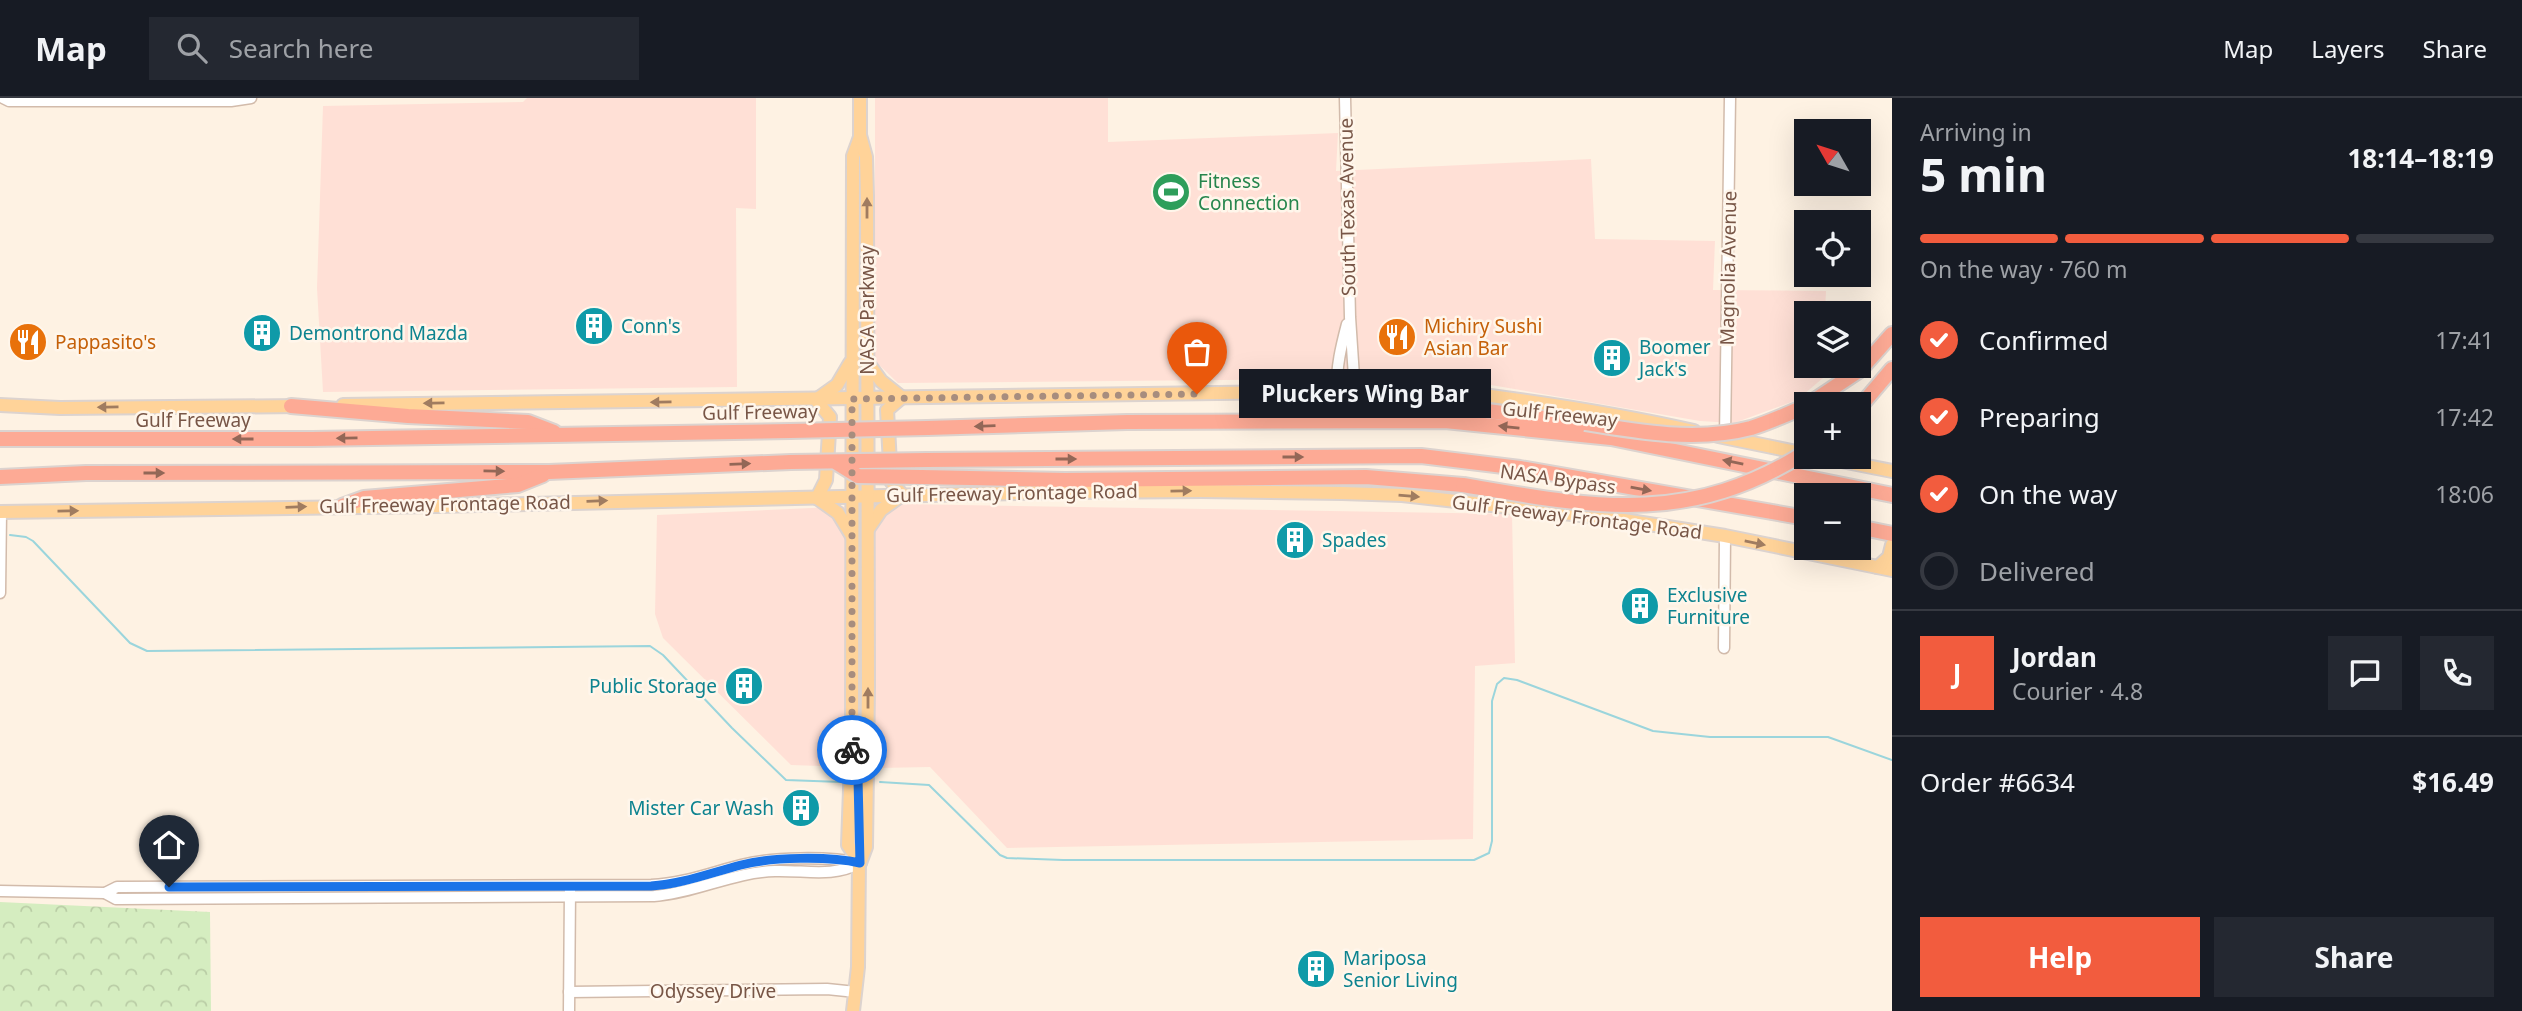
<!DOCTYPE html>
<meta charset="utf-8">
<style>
body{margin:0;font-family:"Noto Sans",sans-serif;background:#242831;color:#f1f3f6;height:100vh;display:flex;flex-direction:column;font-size:26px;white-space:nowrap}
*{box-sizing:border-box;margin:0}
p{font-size:23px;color:#9ea1a6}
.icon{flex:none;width:38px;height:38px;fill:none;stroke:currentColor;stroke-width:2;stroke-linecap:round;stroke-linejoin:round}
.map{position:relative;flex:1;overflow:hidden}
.panel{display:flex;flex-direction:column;background:#171b24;width:630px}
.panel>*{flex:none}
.needle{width:46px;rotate:309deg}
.fabs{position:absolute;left:1794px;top:21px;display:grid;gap:14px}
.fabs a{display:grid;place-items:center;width:77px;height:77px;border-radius:0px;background:#171b24;box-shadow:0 7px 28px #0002;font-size:35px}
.pin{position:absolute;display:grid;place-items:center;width:60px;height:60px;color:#fff;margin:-72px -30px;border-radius:50% 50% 50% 0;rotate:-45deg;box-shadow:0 0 7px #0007}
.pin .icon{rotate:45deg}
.courier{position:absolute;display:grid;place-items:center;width:70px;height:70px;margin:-35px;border:5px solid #1a73e8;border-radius:50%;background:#fff;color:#222;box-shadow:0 2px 9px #0007}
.bubble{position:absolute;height:49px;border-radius:0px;background:#171b24;box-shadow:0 7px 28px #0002;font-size:23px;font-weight:700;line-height:49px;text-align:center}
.overview em{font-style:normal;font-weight:700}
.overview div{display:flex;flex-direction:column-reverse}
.overview{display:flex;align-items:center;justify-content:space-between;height:119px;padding:0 28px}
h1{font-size:46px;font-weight:700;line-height:52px}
.bar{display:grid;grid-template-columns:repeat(4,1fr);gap:10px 7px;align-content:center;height:84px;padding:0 28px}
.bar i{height:9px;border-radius:5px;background:#363941}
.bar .current{background:#f25c3e}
.bar p{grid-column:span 4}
.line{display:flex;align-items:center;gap:18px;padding:0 28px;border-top:2px solid #363941}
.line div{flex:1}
.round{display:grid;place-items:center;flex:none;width:74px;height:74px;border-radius:0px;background:#242831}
ol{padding:0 28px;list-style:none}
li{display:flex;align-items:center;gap:21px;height:77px}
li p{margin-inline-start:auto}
li .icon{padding:7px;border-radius:50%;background:#f25c3e;color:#fff;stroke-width:4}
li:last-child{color:#9ea1a6}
li i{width:38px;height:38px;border:4px solid #363941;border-radius:50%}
.button{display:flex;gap:14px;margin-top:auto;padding:14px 28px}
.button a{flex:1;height:80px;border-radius:0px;background:#f25c3e;color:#fff;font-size:28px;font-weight:700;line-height:80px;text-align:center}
.button a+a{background:#242831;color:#f1f3f6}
header{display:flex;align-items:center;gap:42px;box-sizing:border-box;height:98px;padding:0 35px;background:#171b24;border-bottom:2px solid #363941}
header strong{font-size:33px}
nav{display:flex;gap:38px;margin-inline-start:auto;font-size:24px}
.search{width:490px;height:63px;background:#242831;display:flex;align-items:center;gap:18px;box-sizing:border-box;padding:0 24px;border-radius:0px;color:#9ea1a6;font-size:26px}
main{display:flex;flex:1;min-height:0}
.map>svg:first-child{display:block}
</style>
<header>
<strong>Map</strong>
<div class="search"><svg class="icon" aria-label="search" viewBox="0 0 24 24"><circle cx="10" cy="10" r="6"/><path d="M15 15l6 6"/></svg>Search here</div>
<nav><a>Map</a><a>Layers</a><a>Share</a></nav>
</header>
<main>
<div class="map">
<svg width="1892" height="913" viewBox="0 0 1892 913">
<defs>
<pattern id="forest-crowns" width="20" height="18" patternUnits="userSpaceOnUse" patternTransform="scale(1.75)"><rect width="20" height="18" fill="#d5edc0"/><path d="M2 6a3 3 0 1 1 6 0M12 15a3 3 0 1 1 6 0" fill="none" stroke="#bacda6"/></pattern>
</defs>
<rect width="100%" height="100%" fill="#fef2e3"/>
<g fill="#ffe0d6">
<path d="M527,0H756V111L736,110L737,289L323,294L317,190L323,8L523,4Z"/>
<path d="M875,0H1108V44L1338,35L1336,73L1591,61L1595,141L1715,143L1713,192L1826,193L1825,215H1806V268H1823V280L1797,302L1734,325L1700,323L1450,280L898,285L875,263Z"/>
<path d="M900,406L1512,416L1515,565L1475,568L1473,741L1007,750L930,669L879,670L791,667L663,540L655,516L657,417Z"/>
</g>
<path fill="url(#forest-crowns)" d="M0,804L210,814L211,913H0Z"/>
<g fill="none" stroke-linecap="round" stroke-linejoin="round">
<g stroke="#9bd5dc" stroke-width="2">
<path d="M10,437L26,439L33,443L130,545L147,553L650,548L663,557L732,630L786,682L841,684"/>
<path d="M880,684L929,687L1000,757L1007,760L1063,762H1474L1489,755L1492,743V603L1497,586L1504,580L1517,582L1653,633L1710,639H1828L1892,662"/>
</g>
<defs>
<g id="minor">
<path d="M3,0L9,3H231L251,0"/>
<path d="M1345,0L1350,219L1355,294"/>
<path d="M1337,293C1336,269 1341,249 1347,226"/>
<path d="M1725,339L1730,0"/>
<path d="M0,495L1,414"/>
<path d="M1724,550L1725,438"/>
<path d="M0,793L105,795L117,789L651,787C682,786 710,775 741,767C771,759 829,758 860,765"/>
<path d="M105,795L116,801L654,798C695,795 733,774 775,773C806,772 832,780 860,765"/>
<path d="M569,894L827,891L856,894"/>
<path d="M569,913L570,791"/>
</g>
<g id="major">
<path d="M860,39L853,58L852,636L848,747L860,765"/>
<path d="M868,265L881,283L901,299"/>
<path d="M0,307L60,310L301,308"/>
<path d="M343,307L1443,292C1528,302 1610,314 1694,333"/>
<path d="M1718,338L1806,356"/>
<path d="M1821,359L1892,373"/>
<path d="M817,400L826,382L830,319L816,302L837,287L850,265"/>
<path d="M817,400L838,415L852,438"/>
<path d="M0,414L437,408L1064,394L1201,393L1342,395L1402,397L1617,421L1725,438L1892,472"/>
<path d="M868,431L881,412L902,397L891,383L887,312L901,300"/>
<path d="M1878,469L1889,459L1892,447"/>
<path d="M860,765L866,749L868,588L867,98L866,59L860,37V0"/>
<path d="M853,913L858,869L859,760"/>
</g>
<g id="highway">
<path d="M1809,306L1860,272L1892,236"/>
<path d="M291,308L408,318L528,324L554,334"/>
<path d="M1858,311L1892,271"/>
<path d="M1261,321L1285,310L1380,305L1438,307L1585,325"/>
<path d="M927,330L1127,324L1445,323L1611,340L1892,397"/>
<path d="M0,341H312L790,333"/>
<path d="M927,362L1421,358L1520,370L1806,420"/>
<path d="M0,379L86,375L549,374L791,364"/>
<path d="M921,379L1065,382L1366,379L1463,387"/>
<path d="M342,408L364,400L518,387L543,377"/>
<path d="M1858,429L1892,436"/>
</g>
</defs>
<use href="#minor" stroke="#d2bbab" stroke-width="13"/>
<use href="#major" stroke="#dcd3cf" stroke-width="16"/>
<use href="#highway" stroke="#dcd3cf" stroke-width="18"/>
<use href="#minor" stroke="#fff" stroke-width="10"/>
<use href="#major" stroke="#ffd399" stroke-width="12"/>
<use href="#highway" stroke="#fdaa95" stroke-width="14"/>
<defs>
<g id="highway-bridge">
<path d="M1585,325C1639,334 1698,344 1751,330C1770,324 1788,316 1806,308"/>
<path d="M790,333L927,330"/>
<path d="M791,364L927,362"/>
<path d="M837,365L858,378L921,379"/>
<path d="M1463,387C1594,409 1686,429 1806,354"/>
</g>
</defs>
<use href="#highway-bridge" stroke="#dcd3cf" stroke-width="18" stroke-linecap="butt"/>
<use href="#highway-bridge" stroke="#fdaa95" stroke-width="14"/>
</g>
<defs><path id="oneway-solid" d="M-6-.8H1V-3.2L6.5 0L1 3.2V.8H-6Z" transform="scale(1.75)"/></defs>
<g fill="#a07c60">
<use href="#oneway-solid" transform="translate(867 110) rotate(-90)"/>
<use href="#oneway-solid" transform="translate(661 304) rotate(179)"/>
<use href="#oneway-solid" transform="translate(434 305) rotate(179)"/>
<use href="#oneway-solid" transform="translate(108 309) rotate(179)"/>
<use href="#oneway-solid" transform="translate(1181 393) rotate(-1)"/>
<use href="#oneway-solid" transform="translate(1409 398) rotate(5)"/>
<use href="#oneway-solid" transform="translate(597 403) rotate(-2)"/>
<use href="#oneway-solid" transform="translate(296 409) rotate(-2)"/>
<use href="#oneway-solid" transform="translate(68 413) rotate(-1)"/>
<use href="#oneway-solid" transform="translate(1755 445) rotate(11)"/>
<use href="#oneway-solid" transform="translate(868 600) rotate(-90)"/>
</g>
<g fill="#936757">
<use href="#oneway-solid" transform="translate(985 328) rotate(178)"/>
<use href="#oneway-solid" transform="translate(1509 329) rotate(-174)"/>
<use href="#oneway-solid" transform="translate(347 340) rotate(179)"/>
<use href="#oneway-solid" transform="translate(243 341) rotate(180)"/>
<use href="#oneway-solid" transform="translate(1293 359)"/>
<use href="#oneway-solid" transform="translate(1066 361)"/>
<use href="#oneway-solid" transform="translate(1733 364) rotate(-169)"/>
<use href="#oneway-solid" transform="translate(740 366) rotate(-2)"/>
<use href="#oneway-solid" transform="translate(494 373) rotate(1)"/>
<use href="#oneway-solid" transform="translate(154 375)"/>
<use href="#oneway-solid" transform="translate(1641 391) rotate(10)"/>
</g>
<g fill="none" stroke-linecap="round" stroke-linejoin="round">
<path stroke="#a78d7e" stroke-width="7" stroke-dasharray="0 12.6" d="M852,652V301L1197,296"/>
<path stroke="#1a73e8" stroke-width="9" d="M169,789L651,788C682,786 710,775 741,767C771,759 829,758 860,765L858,681L852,673V652"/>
</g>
<defs>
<symbol id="stadium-disc" viewBox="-11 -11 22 22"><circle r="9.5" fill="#2e9e5b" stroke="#fff6eb"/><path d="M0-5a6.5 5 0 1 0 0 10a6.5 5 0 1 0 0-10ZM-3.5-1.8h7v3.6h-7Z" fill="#fff"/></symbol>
<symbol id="building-disc" viewBox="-11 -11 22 22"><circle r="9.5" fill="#0f9aa8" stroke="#fff6eb"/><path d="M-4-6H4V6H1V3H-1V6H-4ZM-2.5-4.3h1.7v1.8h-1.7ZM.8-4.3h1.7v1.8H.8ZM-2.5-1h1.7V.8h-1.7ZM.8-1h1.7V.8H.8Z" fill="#fff"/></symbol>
<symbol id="restaurant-disc" viewBox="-11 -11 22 22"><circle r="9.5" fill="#e8710a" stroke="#fff6eb"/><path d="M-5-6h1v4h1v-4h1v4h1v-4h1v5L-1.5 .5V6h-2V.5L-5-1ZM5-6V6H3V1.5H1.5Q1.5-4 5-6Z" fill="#fff"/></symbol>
</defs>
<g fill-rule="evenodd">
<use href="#stadium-disc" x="1149" y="72" width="44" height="44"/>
<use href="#building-disc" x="572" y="206" width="44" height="44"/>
<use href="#building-disc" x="240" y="213" width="44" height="44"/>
<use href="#restaurant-disc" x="1375" y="217" width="44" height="44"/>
<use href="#restaurant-disc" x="6" y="222" width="44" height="44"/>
<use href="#building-disc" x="1590" y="238" width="44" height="44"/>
<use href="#building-disc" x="1273" y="420" width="44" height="44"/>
<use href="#building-disc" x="1618" y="486" width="44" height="44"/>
<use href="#building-disc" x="722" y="566" width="44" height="44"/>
<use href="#building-disc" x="779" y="688" width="44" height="44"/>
<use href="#building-disc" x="1294" y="849" width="44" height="44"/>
</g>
<g text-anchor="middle" stroke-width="5" stroke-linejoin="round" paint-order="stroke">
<g font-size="19" fill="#27864d" stroke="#fff6eb" text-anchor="start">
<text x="1198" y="90">Fitness<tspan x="1198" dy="22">Connection</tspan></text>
</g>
<g font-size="19" fill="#785647" stroke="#fff6eb">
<text transform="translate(1347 109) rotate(-91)" y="7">South Texas Avenue</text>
<text transform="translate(1728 170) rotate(-89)" y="7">Magnolia Avenue</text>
<text transform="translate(867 212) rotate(-90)" y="7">NASA Parkway</text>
<text transform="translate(760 314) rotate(-1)" y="7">Gulf Freeway</text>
<text transform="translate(1560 316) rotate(6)" y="7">Gulf Freeway</text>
<text x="193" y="329">Gulf Freeway</text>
<text transform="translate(1558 381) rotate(8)" y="7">NASA Bypass</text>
<text transform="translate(1012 395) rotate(-1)" y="7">Gulf Freeway Frontage Road</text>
<text transform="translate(445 406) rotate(-1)" y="7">Gulf Freeway Frontage Road</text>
<text transform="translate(1577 419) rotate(7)" y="7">Gulf Freeway Frontage Road</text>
<text x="713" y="900">Odyssey Drive</text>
</g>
<g font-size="19" fill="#0d838f" stroke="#fff6eb" text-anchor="start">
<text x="621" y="235">Conn's</text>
<text x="289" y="242">Demontrond Mazda</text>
<text x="1639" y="256">Boomer<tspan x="1639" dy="22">Jack's</tspan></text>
<text x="1322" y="449">Spades</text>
<text x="1667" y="504">Exclusive<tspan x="1667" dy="22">Furniture</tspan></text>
<text x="717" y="595" text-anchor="end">Public Storage</text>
<text x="774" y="717" text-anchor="end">Mister Car Wash</text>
<text x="1343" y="867">Mariposa<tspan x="1343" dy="22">Senior Living</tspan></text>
</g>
<g font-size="19" fill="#c56008" stroke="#fff6eb" text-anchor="start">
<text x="1424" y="235">Michiry Sushi<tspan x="1424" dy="22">Asian Bar</tspan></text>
<text x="55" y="251">Pappasito's</text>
</g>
</g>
</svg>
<div class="fabs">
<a><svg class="needle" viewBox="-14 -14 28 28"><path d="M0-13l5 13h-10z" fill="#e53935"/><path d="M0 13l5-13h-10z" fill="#9ea1a6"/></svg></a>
<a><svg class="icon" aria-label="locate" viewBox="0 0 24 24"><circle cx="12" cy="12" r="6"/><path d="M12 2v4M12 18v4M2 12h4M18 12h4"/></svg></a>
<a><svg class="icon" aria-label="layers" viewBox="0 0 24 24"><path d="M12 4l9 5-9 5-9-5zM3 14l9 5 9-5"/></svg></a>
<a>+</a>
<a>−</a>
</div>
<div class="pin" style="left:1197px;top:296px;background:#ea580c"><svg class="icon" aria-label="bag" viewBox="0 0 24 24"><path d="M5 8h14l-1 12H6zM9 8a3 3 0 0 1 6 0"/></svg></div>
<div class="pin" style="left:169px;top:789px;background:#1f2937"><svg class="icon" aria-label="home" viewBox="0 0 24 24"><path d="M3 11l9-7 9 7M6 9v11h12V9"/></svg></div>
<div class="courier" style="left:852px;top:652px"><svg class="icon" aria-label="bike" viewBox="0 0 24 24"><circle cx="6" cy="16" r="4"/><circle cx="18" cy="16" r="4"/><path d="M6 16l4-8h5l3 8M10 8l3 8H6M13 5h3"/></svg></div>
<div class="bubble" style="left:1239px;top:271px;width:252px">Pluckers Wing Bar</div>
</div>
<section class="panel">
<div class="overview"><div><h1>5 min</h1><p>Arriving in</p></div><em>18:14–18:19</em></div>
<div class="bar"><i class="current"></i><i class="current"></i><i class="current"></i><i></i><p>On the way · 760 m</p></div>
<ol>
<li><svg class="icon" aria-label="check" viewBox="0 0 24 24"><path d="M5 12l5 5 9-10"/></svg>Confirmed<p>17:41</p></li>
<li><svg class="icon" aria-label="check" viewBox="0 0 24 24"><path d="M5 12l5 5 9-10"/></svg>Preparing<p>17:42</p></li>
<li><svg class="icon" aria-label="check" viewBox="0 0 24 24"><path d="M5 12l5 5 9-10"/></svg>On the way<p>18:06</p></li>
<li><i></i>Delivered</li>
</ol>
<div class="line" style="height:126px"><b class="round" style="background:#f25c3e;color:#fff">J</b><div><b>Jordan</b><p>Courier · 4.8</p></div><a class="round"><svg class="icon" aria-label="chat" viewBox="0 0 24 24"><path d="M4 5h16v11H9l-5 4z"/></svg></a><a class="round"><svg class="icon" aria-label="phone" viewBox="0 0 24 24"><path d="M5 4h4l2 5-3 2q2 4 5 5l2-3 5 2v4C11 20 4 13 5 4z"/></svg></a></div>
<div class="line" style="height:91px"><div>Order #6634</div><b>$16.49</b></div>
<div class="button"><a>Help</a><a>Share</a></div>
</section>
</main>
